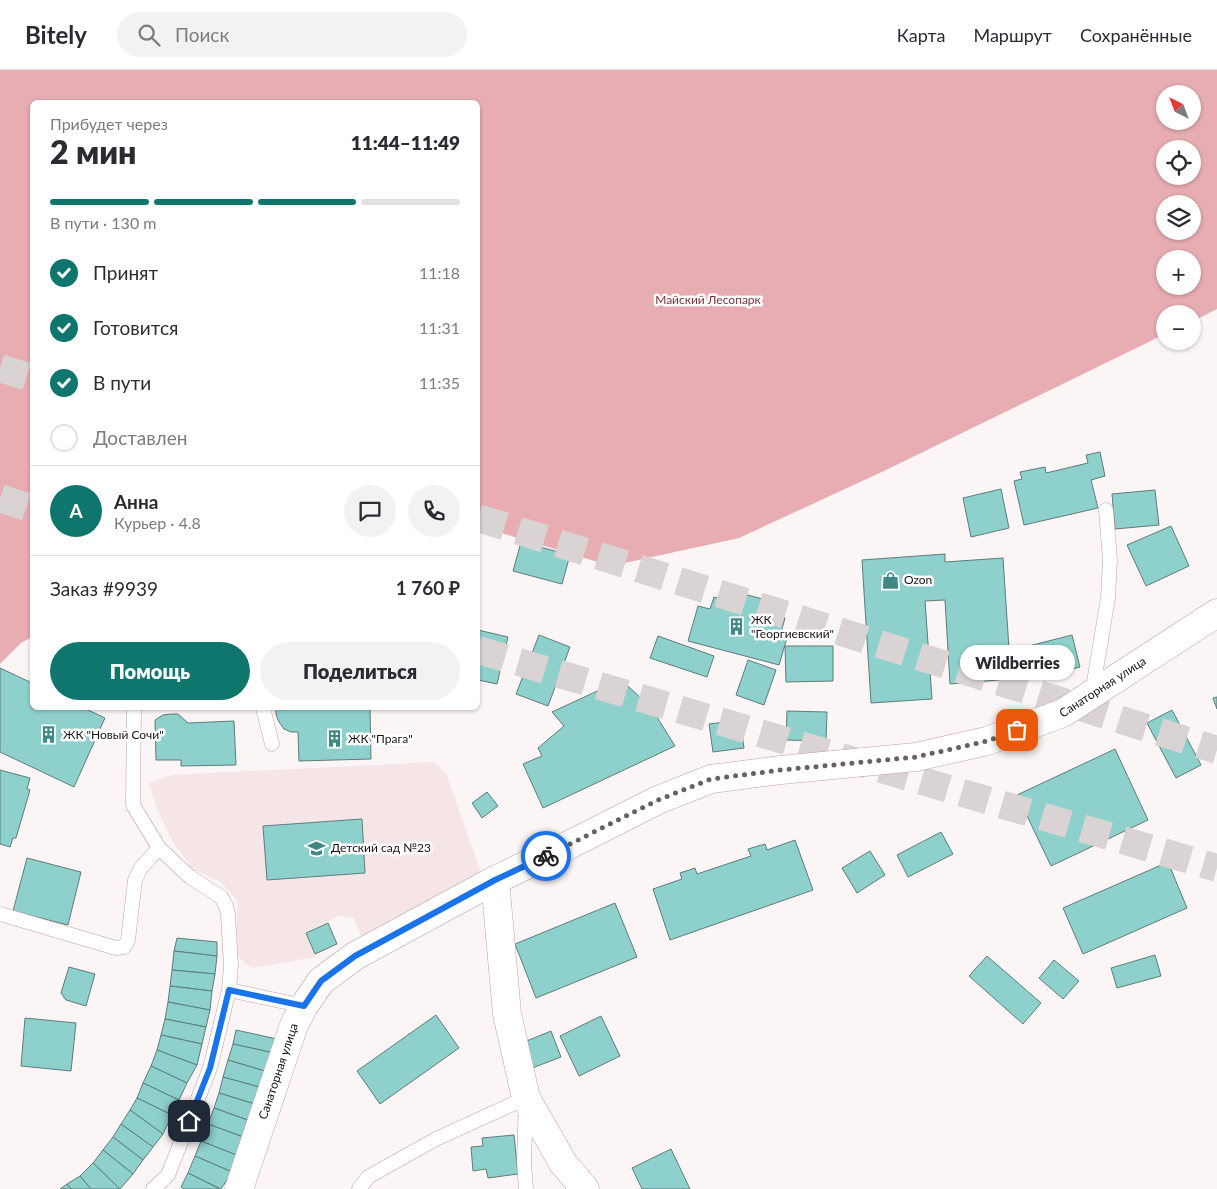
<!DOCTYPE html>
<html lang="ru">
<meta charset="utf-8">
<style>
body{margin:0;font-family:Lato,sans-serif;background:#f2f2f3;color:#2b2b33;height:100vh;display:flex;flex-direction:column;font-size:19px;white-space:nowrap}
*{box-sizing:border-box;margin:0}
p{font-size:16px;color:#7c7c81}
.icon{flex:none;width:28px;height:28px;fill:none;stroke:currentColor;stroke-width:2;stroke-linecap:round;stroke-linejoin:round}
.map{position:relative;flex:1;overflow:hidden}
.side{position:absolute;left:30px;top:30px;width:450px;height:610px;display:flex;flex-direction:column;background:#fff;border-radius:8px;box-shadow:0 1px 4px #0004}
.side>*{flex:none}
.needle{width:32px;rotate:318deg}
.buttons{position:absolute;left:1156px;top:15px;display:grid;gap:10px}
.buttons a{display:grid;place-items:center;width:45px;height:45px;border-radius:50%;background:#fff;box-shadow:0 1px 4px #0004;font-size:25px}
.pin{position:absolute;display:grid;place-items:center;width:42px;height:42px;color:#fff;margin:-21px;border-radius:10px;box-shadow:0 2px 8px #0006}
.courier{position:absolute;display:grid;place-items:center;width:50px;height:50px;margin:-25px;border:4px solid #1a73e8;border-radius:50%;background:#fff;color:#222;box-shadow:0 1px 6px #0007}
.bubble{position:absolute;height:35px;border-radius:18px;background:#fff;box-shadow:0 1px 4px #0004;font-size:16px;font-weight:800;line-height:35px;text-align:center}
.summary em{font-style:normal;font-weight:800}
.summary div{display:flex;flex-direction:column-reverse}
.summary{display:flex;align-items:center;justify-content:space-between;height:85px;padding:0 20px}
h1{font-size:32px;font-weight:800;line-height:38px}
.bar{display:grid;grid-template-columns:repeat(4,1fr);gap:8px 5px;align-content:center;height:60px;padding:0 20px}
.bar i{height:6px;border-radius:4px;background:#e1e1e2}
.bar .on{background:#0f766e}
.bar p{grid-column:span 4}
.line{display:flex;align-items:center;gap:12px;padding:0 20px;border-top:1px solid #e1e1e2}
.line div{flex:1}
.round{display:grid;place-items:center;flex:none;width:52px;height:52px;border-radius:26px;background:#f2f2f3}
ol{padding:0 20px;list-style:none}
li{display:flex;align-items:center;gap:15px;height:55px}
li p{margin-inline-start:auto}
li .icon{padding:5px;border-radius:50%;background:#0f766e;color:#fff;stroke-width:4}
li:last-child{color:#7c7c81}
li i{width:28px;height:28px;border:2px solid #e1e1e2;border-radius:50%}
.action{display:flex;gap:10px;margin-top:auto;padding:10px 20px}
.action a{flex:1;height:58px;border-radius:30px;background:#0f766e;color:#fff;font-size:20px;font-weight:800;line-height:58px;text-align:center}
.action a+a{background:#f2f2f3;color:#2b2b33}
header{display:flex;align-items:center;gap:30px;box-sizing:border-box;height:70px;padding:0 25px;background:#fff;border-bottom:1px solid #e1e1e2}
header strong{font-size:24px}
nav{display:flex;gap:28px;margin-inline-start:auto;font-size:18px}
.search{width:350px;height:45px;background:#f2f2f3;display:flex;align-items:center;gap:12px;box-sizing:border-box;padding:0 18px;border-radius:28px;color:#7c7c81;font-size:19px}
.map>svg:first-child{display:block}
</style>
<header>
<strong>Bitely</strong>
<div class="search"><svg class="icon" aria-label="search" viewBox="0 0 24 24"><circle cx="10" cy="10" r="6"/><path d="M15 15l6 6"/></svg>Поиск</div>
<nav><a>Карта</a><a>Маршрут</a><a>Сохранённые</a></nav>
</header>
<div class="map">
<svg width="1217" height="1119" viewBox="0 0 1217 1119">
<rect width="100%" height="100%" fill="#fcf5f6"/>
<path fill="#f5e5e6" d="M434,692L446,703L480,800L471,816L362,867L353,847L338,846L306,862L316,887L251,898L235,884L238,832L221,812L193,799L174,774L157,739L149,713L172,705Z"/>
<path fill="#e7adb2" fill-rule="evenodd" d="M0,0H1217V239L1193,251L1192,244H1165V264L886,400L739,468L611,496L478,456V32H32V567L21,573L0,594ZM1165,24H1192V51H1165ZM1165,79H1192V106H1165ZM1165,134H1192V161H1165ZM1165,189H1192V216H1165Z"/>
<g fill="#8dd0cc" stroke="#5e7d7b">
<path d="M1100,382L1105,406L1091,410L1098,438L1024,455L1014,411L1022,409L1020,402L1045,397L1046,403L1088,393L1086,385Z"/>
<path d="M1001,419L1009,458L971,467L963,428Z"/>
<path d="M1155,420L1159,455L1115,459L1112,424Z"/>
<path d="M1171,456L1189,496L1146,516L1127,475Z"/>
<path d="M521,472L570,485L562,514L513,501Z"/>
<path d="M945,484V492L1003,488L1011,609L950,614L945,530L925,531L932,629L871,633L862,490Z"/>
<path d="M728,520L782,534L779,547L785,548L780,566L787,568L779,595L688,571L698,536L710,539L714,527L725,530Z"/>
<path d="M478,560L508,567L497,614L478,610Z"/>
<path d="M539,565L570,577L548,636L516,624Z"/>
<path d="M1072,565L1080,597L1033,609L1025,577Z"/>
<path d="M658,566L714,586L707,607L650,588Z"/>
<path d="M785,576H833V611L786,612Z"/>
<path d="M748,590L776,600L764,635L736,625Z"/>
<path d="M0,598L32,613V638H84L105,648L74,717L0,682Z"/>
<path d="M621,610L650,636L675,676L543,738L523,694L542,686L538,678L564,656L552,642Z"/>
<path d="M1217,627V639L1213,628Z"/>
<path d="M276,638H370L371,689L299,691L298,662H291L284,659L279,652L276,645Z"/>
<path d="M1172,640L1201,695L1176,708L1147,653Z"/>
<path d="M787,641L827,642L826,671L786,670Z"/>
<path d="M171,644H178L188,653L234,651L236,695L181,696V690H156L155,650L163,645Z"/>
<path d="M740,650L744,678L713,682L709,654Z"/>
<path d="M1115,679L1148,750L1051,796L1017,725Z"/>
<path d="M0,700L30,708L27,719L30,720L16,768H13L10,777L0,774Z"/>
<path d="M487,722L498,736L482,748L472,733Z"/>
<path d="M362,749L365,803L267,810L263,756Z"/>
<path d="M941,762L953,784L908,807L897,785Z"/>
<path d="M795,770L813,820L670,870L653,819L682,809L680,803L695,798L697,804L751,786L748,779L765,774L767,780Z"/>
<path d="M870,781L885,805L857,823L842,798Z"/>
<path d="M27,788L81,802L68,855L13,841Z"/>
<path d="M1168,792L1187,838L1083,884L1063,838Z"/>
<path d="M615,833L637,887L536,928L515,874Z"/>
<path d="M328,853L337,874L315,884L306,863Z"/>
<path d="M177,868L217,872V886L174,881Z"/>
<path d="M174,881L217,886L215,904L172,900Z"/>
<path d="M1155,885L1161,906L1117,918L1111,898Z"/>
<path d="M987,886L1041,933L1023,954L969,906Z"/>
<path d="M1054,890L1079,911L1063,929L1039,908Z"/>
<path d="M69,897L95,904L86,936L66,930L61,923Z"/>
<path d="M172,900L215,904L212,921L170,916Z"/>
<path d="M170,916L212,921L210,940L168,932Z"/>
<path d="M168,932L210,940L206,957L165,949Z"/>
<path d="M436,945L459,978L380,1034L357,1001Z"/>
<path d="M601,946L620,986L579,1006L560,966Z"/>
<path d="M25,948L76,953L71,1001L21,996Z"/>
<path d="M165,949L206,957L202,974L161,965Z"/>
<path d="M236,960L277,969L274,983L233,974Z"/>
<path d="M551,961L561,987L527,1000L517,975Z"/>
<path d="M161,965L202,974L197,995L157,980Z"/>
<path d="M233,974L274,983L268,1002L228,990Z"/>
<path d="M157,980L197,995L187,1013L151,996Z"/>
<path d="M228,990L268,1002L263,1018L223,1007Z"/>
<path d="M151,996L187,1013L179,1030L143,1013Z"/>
<path d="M223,1007L263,1018L258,1035L219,1023Z"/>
<path d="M143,1013L179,1030L172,1045L137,1028Z"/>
<path d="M219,1023L258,1035L253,1052L214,1038Z"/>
<path d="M137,1028L172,1045L163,1064L130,1040Z"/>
<path d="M214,1038L253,1052L246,1068L208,1054Z"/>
<path d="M130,1040L163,1064L153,1077L121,1054Z"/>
<path d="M121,1054L153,1077L143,1090L113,1067Z"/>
<path d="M208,1054L246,1068L239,1086L201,1071Z"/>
<path d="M514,1065L518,1104L488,1108L486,1099L473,1101L471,1077L483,1076L482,1068Z"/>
<path d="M113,1067L143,1090L133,1104L103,1080Z"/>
<path d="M201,1071L239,1086L232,1102L195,1086Z"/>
<path d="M671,1079L690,1119H642L632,1098Z"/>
<path d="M103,1080L133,1104L120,1119L93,1093Z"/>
<path d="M195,1086L232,1102L221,1119L188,1103Z"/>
<path d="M93,1093L120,1119H91L80,1106Z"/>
<path d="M188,1103L220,1119H184L181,1117Z"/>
<path d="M80,1106L91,1119H71L67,1114Z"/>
<path d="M67,1114L71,1119H60Z"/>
</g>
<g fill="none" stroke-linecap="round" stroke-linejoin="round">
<g stroke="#dad3d4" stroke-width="28" stroke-dasharray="28 14" stroke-linecap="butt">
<path d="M0,298L32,308"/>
<path d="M0,428L32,439"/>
<path d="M478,448L1217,680"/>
<path d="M478,580L1217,798"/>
</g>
<defs>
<g id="lane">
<path d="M1092,624L1108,528L1110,490L1106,440"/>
<path d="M134,638L133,735L159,778L190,807L221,827L226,836L228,845L231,896L229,920L210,998L168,1105L153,1119"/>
<path d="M263,638L272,674"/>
<path d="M0,844L116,878L124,877L128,870L135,810L141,798L159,778"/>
<path d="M229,920L304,936"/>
<path d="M359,1119L368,1107L436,1069L526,1028L524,1092L526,1119"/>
</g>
<g id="street">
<path id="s1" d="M239,1119L294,955L304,936L321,911L355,886L495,810L507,944L526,1028L563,1093L585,1119"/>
</g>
<g id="secondary">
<path id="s2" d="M495,810L569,775L658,730L711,709L781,700L916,687L987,671L1063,643L1217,543"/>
</g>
</defs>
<use href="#lane" stroke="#bfa1a3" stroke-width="15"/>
<use href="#street" stroke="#bfa1a3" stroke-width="29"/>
<use href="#secondary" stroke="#bfa1a3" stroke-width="29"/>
<use href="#lane" stroke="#fff" stroke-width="14"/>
<use href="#street" stroke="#fff" stroke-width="28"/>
<use href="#secondary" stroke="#fff" stroke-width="28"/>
</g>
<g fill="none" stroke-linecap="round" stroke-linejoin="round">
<path stroke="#6a6061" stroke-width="5" stroke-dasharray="0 9" d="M546,786L658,730L711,709L781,700L916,687L987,671L1017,660"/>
<path stroke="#1a73e8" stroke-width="6" d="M189,1051L210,998L229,920L304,936L321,911L355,886L495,810L546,786"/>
</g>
<defs>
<symbol id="shop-bare" viewBox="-9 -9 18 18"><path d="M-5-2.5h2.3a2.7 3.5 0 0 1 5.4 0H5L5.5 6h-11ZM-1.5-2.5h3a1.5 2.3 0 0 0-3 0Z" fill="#408884" stroke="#fff" stroke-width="2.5" paint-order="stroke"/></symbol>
<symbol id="building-bare" viewBox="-9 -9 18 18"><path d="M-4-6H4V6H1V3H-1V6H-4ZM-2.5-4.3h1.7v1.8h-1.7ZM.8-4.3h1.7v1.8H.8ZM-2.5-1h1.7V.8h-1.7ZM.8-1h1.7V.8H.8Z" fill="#408884" stroke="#fff" stroke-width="2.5" paint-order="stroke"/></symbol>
<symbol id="school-bare" viewBox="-9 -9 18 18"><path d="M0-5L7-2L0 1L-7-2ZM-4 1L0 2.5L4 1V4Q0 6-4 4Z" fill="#408884" stroke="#fff" stroke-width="2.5" paint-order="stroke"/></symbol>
</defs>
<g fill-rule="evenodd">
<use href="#shop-bare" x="878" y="498" width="25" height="25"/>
<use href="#building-bare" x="724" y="544" width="25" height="25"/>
<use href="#building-bare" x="36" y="652" width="25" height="25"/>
<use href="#building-bare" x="322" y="656" width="25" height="25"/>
<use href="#school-bare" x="304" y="766" width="25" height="25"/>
</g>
<g text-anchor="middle" stroke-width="5" stroke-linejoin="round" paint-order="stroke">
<g font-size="12" fill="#77323b" stroke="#fff">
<text x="708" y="234">Майский Лесопарк</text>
</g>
<g font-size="12" fill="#1b1011" stroke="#fff" text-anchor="start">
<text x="904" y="514">Ozon</text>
<text x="751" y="554">ЖК<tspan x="751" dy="14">"Георгиевский"</tspan></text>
<text x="63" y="669">ЖК "Новый Сочи"</text>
<text x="348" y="673">ЖК "Прага"</text>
<text x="331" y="782">Детский сад №23</text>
</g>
<g font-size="12" fill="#1b1011" stroke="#fff">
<text dy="4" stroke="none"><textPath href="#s2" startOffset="646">Санаторная улица</textPath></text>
<text dy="4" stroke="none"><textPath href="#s1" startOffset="124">Санаторная улица</textPath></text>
</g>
</g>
</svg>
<div class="buttons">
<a><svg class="needle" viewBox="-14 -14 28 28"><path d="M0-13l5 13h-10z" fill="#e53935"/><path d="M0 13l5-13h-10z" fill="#7c7c81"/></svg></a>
<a><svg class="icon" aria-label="locate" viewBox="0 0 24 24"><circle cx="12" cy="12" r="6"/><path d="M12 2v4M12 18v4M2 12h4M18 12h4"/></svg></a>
<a><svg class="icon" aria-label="layers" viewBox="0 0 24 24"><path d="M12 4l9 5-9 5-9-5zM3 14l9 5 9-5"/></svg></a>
<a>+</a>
<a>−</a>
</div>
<div class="pin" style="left:1017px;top:660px;background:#ea580c"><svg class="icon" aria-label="bag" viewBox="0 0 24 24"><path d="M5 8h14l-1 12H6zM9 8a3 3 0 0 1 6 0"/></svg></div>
<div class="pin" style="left:189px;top:1051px;background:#1f2937"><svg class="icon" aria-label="home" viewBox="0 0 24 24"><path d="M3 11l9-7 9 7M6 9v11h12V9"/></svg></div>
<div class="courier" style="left:546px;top:786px"><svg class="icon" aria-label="bike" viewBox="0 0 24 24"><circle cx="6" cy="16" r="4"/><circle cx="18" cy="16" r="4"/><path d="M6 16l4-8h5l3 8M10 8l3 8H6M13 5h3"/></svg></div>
<div class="bubble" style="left:960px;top:575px;width:115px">Wildberries</div>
<section class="side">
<div class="summary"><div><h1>2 мин</h1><p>Прибудет через</p></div><em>11:44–11:49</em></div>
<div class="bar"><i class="on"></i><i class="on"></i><i class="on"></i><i></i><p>В пути · 130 m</p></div>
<ol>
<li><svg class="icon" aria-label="check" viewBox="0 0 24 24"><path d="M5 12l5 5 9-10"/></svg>Принят<p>11:18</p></li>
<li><svg class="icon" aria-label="check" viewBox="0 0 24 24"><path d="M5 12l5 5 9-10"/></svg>Готовится<p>11:31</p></li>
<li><svg class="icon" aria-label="check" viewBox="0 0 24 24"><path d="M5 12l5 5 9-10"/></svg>В пути<p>11:35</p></li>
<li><i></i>Доставлен</li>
</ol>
<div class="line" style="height:90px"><b class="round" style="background:#0f766e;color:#fff">А</b><div><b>Анна</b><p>Курьер · 4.8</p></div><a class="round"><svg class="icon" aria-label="chat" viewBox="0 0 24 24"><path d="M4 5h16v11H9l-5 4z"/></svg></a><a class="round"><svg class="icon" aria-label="phone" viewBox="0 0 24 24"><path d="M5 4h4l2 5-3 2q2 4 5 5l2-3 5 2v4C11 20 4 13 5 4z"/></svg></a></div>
<div class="line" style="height:65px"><div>Заказ #9939</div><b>1 760 ₽</b></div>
<div class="action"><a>Помощь</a><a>Поделиться</a></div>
</section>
</div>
